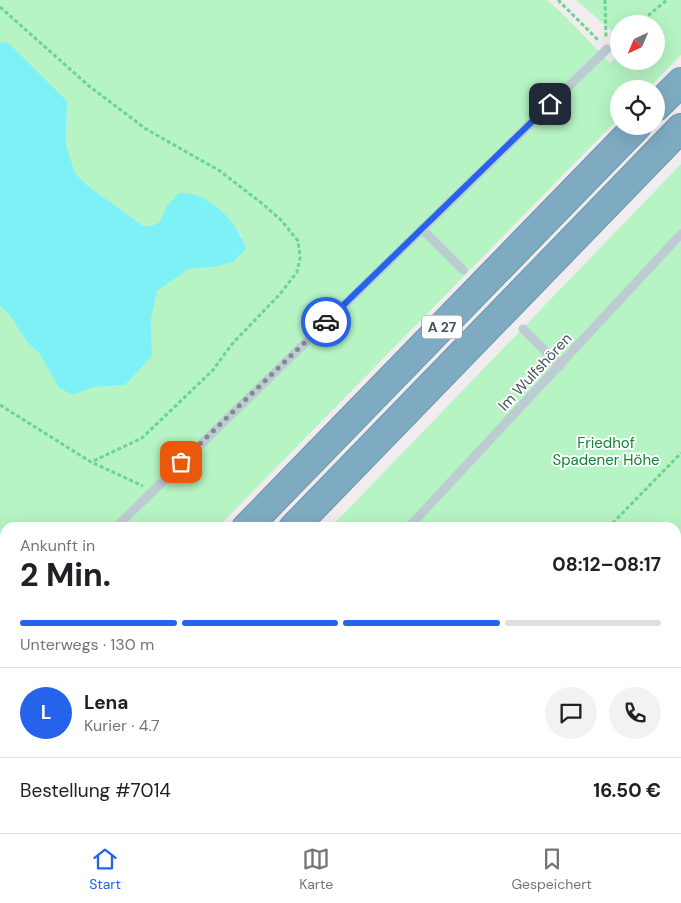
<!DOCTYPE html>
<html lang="de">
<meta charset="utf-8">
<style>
body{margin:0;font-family:"DM Sans",sans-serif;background:#f2f2f2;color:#202124;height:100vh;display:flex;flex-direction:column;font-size:19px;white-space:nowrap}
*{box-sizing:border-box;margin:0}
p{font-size:16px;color:#757577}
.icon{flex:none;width:28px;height:28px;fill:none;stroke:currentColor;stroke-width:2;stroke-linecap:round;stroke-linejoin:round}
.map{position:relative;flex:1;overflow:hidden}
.details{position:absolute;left:0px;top:522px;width:681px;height:311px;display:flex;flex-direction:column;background:#fff;border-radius:15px 15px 0 0;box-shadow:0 5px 20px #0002}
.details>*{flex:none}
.needle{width:32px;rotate:224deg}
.controls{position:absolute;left:610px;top:15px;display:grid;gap:10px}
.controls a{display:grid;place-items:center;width:55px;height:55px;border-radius:50%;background:#fff;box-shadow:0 5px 20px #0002;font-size:25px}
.pin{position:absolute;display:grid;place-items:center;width:42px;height:42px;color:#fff;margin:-21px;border-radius:10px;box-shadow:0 2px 8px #0006}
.courier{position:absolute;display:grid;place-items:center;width:50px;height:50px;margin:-25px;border:4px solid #2563eb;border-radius:50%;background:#fff;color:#222;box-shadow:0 1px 6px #0007}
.headline em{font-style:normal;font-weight:700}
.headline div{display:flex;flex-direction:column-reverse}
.headline{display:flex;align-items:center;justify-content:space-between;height:85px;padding:0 20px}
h1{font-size:32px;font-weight:700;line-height:38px}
.bar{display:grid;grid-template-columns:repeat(4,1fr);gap:8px 5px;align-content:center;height:60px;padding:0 20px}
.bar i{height:6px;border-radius:4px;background:#e0e0e0}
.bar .selected{background:#2563eb}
.bar p{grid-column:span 4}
.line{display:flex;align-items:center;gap:12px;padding:0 20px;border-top:1px solid #e0e0e0}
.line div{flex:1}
.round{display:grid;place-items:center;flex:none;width:52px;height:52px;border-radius:26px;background:#f2f2f2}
.dock{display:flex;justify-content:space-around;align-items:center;height:70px;border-top:1px solid #e0e0e0;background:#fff;font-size:14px;color:#757577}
.dock a{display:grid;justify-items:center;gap:2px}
.dock .selected{color:#2563eb}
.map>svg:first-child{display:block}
</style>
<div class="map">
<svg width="681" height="833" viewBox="0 0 681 833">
<rect width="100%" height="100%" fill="#f1edee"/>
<g fill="#b6f4c3">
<path d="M0,0H547L564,15L610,63L619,55V61H656V24H619V37L576,0H681V55L648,89H619V118L218,527L5,528V745L0,750V306L9,313L27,342L39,353L59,388L72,395L94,387L125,385L152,356L151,319L157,291L189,269L212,267L242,236L224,214L208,201L166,207L160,222L151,226H143L88,186L75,173L66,145L67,101L8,44L0,42Z"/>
<path d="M681,164V833H171L166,829H676V528L331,527Z"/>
<path d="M41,829H155L151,833H37Z"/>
</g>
<path fill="#7ef1f6" d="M0,42L8,43L67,101L66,145L75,173L88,186L143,226H151L160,222L166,207L179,193C185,194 193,193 198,196C220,204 240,228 246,249L233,262L212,267L189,269L157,291L151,319L152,356L125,385L94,387L72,395L59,388L39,353L27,342L9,314L0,306Z"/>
<path fill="#0003" d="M0,572L5,577V605L0,610Z"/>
<path fill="#c9ced3" d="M0,570L5,575V586L0,592Z"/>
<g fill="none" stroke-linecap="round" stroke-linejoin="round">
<defs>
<g id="highway">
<path d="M656,107L681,82"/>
<path d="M246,528L637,126"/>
<path d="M293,528L681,128"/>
<path d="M0,780L5,775"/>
<path d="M0,830L5,824"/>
</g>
</defs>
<use href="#highway" stroke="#6b96ae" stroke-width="30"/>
<g stroke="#6bd58e" stroke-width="3" stroke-dasharray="4 2.5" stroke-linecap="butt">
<path d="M558,0L599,41"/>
<path d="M605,0L606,38"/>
<path d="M0,7L89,86L146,129L220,171L264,205L281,220L298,241L300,258L297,272L280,294L232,344L213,370L142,438L91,462"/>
<path d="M638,24L667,0"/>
<path d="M0,405L91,462L143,486"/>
<path d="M608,528L681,453"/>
<path d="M676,572L681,567"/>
<path d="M676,687L681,691"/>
<path d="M676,728L681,723"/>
<path d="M485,829L489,833"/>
<path d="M604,829L608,833"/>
<path d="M463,833L467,829"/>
<path d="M571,833L575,829"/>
</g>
<g stroke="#bcccd2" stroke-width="9">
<path d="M422,229L463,270"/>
<path d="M523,329L560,366"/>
<path d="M115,528L607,49"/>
<path d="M408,528L681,234"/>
<path d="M0,644L5,639"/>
<path d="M133,833L135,829"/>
</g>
<use href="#highway" stroke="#7fabc2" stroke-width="28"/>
</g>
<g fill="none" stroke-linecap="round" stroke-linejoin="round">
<path stroke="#818a90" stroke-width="5" stroke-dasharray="0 9" d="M181,462L326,322"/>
<path stroke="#2563eb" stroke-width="6" d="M326,322L550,104"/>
</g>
<g text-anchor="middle" stroke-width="4" stroke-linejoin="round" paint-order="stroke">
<rect fill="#fff" stroke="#7c888e" stroke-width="1" x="422" y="315.5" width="40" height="23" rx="4"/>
<g font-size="14" font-weight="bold" fill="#44555d">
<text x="442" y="332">A 27</text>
</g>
<g font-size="15" fill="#44555d" stroke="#fff">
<text transform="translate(535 372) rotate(-47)" y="5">Im Wulfshören</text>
</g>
<g font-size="15" fill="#0c8635" stroke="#fff">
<text x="606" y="448">Friedhof<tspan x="606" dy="17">Spadener Höhe</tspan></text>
</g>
</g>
</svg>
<div class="controls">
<a><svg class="needle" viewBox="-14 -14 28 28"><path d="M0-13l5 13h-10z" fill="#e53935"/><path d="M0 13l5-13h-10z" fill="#757577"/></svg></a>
<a><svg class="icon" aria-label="locate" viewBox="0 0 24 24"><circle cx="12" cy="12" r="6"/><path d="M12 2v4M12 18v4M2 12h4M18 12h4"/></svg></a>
</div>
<div class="pin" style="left:181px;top:462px;background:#ea580c"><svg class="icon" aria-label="bag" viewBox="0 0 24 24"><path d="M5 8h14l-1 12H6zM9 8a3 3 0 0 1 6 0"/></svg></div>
<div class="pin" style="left:550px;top:104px;background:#1f2937"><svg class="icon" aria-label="home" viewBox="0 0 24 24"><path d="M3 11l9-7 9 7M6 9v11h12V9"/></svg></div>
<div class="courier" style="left:326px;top:322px"><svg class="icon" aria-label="car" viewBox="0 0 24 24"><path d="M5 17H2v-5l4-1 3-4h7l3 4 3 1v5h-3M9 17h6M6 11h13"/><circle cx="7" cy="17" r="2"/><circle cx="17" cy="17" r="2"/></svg></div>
<section class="details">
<div class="headline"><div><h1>2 Min.</h1><p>Ankunft in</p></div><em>08:12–08:17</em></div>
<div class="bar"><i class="selected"></i><i class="selected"></i><i class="selected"></i><i></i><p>Unterwegs · 130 m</p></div>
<div class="line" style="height:90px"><b class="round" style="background:#2563eb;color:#fff">L</b><div><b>Lena</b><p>Kurier · 4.7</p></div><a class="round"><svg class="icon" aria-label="chat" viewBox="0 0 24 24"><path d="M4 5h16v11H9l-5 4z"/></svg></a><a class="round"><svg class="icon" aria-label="phone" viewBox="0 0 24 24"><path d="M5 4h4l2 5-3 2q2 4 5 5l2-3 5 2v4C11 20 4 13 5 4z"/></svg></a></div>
<div class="line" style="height:65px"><div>Bestellung #7014</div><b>16.50 €</b></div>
</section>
</div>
<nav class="dock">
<a class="selected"><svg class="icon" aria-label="home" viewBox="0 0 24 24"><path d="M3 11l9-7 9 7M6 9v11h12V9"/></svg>Start</a>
<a><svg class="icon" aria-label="map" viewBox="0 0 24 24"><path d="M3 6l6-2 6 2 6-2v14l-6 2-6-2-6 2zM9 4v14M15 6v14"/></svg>Karte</a>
<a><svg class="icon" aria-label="saved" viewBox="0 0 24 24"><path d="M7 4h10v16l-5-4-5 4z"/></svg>Gespeichert</a>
</nav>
